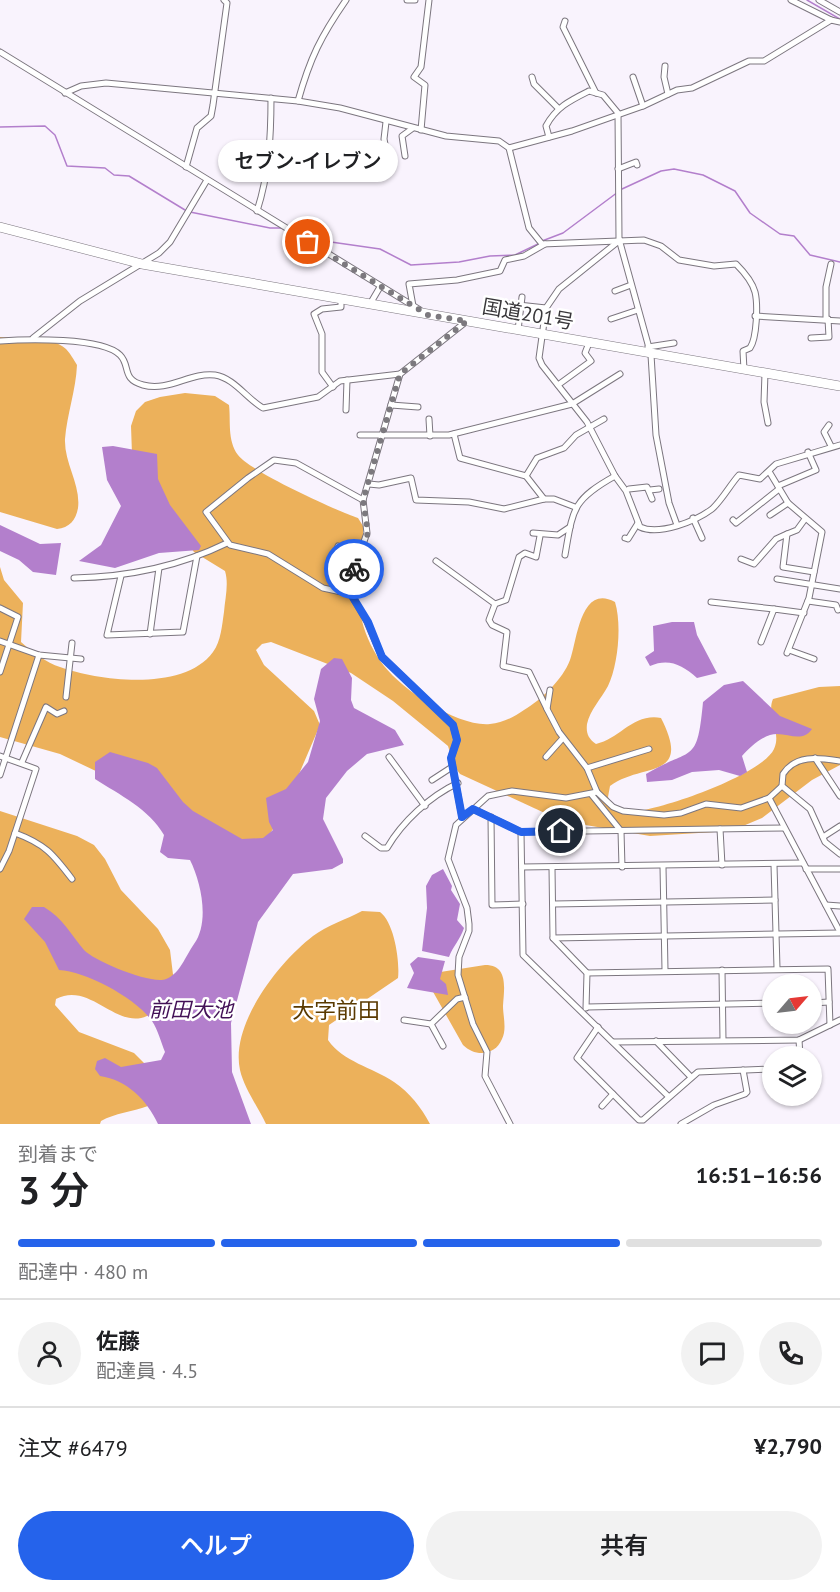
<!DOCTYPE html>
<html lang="ja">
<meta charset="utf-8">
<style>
body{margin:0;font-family:"PT Sans","Noto Sans JP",sans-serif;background:#f2f2f2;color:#202124;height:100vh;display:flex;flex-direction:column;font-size:22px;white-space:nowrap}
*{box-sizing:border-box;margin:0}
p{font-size:20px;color:#757577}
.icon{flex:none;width:33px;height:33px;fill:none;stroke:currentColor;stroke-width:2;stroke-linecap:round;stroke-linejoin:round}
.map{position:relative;height:1124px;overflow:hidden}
.side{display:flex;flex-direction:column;background:#fff;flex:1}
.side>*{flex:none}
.needle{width:39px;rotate:62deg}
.tools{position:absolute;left:762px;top:974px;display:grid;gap:12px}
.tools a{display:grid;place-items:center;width:60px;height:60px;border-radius:50%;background:#fff;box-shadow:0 2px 4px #0004;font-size:30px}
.pin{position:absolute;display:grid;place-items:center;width:51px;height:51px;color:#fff;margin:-26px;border:3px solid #fff;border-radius:50%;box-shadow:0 2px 6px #0007}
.courier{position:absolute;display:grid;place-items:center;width:60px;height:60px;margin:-30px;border:4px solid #2563eb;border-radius:50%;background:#fff;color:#222;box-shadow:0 2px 8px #0007}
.bubble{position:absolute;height:42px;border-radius:21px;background:#fff;box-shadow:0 2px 4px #0004;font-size:20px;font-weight:600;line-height:42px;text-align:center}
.head em{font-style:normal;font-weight:600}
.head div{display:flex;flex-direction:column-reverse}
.head{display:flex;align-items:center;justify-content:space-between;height:102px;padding:0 18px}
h1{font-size:39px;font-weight:600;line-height:45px}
.bar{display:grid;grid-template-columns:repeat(4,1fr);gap:9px 6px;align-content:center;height:72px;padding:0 18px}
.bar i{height:8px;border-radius:4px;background:#e0e0e0}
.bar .on{background:#2563eb}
.bar p{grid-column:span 4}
.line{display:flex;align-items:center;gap:15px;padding:0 18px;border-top:2px solid #e0e0e0}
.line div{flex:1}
.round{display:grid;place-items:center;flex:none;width:63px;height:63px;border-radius:32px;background:#f2f2f2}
.cta{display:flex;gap:12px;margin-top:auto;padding:12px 18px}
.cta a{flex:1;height:69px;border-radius:36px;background:#2563eb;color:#fff;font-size:24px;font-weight:600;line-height:69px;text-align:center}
.cta a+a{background:#f2f2f2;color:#202124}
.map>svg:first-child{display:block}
</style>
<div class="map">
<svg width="840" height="1124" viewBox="0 0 840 1124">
<rect width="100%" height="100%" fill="#f9f3fd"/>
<g fill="#ecb15b">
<path d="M0,337C19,338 50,335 66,349C70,353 74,360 77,365C76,390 67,414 65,439C64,463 81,485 78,508C76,520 69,528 57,529L0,512Z"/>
<path d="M185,393L215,396L229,405C231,421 227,440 238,455C251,472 335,510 358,518L363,526C364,556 353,593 362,621C366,637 374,653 384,666C404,691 458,727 490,724C502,723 514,717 524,710C541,700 563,679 570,660C577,642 580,583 615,602C622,625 618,665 608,686C601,699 590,710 587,724C586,733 588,738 596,744C620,739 633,713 661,718C693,781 642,762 610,786L608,797L614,809C618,810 624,812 628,812C657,812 762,775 774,749C782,732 766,715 773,699L819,687L840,686V765L812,780L762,818L731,831L650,836L562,821L460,774L454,766L448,746L393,701L351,673L271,642L262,644L256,650L264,665L314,711L320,725L278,823L258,848L60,754L0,737V567L4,580L23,603L21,642C31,651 47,663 60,667C99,681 184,692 213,652C221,641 222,625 224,612C225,599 229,584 225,571L194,552L174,526L132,454L131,426L136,411L145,402L160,397Z"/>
<path d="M0,811L77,836L94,845L105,859L121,890L158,929L170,950L175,991C167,999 158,1012 147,1016C116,1030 90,981 56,999L55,1005L79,1032L134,1053L152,1071L148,1106C132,1112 115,1113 101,1121L100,1124H0Z"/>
<path d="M362,911L380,912C394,922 400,961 398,978L329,1025L328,1040C343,1062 372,1067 394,1082C410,1093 421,1107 430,1124H266C258,1107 244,1088 240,1070C230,1024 279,962 313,936C326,926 347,919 362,911Z"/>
<path d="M485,965C509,965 504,989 503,1006C503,1016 507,1029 502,1039C495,1056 475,1057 463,1045L432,990L434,973Z"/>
</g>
<g fill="#b37fcc">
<path d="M113,446L157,454L158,479L170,505L201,546L199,550L159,553L115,568L79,561L101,545L121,506L107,480L102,447Z"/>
<path d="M0,525L40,544L61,543L56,575L33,572L19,560L0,551Z"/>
<path d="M672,622H694L697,635L717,673L697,678C682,665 669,658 650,666L645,657L654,651L653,626Z"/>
<path d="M334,658L342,659L352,678L351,700L354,708L395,730L404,745L367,754L347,771L326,798L323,819L343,859V863L332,869L293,874L258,922L231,1023L232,1072L251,1124H158C147,1100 127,1080 100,1076L95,1069L97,1061L105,1058L121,1067L161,1060L165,1052C161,1042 158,1030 152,1021C137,999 86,971 59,970L45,942L24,919L32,907H44C63,918 71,935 84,950C94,961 152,985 166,979C180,974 186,955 194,944C210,922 201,882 190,860L168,858L160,852L164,835C149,809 120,795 95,779V762L110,752L148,763L157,768L183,802L193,811L242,839L263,838L273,830L269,822L266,798L286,789L308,762L320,721L314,699L321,669Z"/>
<path d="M743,681L780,716L812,729C801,745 785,730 770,735C760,738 749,748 742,756L747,772L740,776L719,770L692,772L672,780L647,782L646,774C693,746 697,766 703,702L724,685Z"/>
<path d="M443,869L452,886L451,890L460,904L457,920L464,928C460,940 453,946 449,957L422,951L427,908L426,886L432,875Z"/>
<path d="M418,957L445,961L440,979L446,984L448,995L407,988L414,973L410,964Z"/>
</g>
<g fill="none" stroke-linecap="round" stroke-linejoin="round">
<g stroke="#b37fcc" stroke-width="1.5">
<path d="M807,0L840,19"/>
<path d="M0,127L45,126L55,135L67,166L105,168L114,175L129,176L185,210"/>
<path d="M622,189L661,171L674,169L703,175L735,191L750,213L780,234L794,236L810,255L840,262"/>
<path d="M190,212L270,228H282"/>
<path d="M290,228H297L317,240L380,249L411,265L459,262L490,256L515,255L538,244"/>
<path d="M542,241L563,233L618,192"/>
</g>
<defs>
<g id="minor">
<path d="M407,0H415"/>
<path d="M791,0L831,20"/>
<path d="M819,0L840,12"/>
<path d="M565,21L563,27L596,93"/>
<path d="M0,52L420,310"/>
<path d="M665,66L664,77L668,94"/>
<path d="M532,77L534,84L558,108"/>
<path d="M633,77L643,106"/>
<path d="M65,93L81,86L106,83L298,101L340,108L446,136L499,141L509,148L529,228L542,244L644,240L661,246L679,260L714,266L736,264C743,271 752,281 755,292C758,304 757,338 750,348L743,351L744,370"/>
<path d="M298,101C310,58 321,36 346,0"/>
<path d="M386,122L384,139L390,171"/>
<path d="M421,130L425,85L414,77L421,67L429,0"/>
<path d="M549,137L546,126C556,107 571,100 589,91L603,95L618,113L619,239L651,355L656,435L669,503L677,525"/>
<path d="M509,148L572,131L643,106L677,90L692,88L749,61H764L831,20L840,22"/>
<path d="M405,156L402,136L413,128"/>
<path d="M186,167L197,128L211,116L213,105L227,3L224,0"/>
<path d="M618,169L636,162L637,165"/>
<path d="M257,211C269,174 271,137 271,98"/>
<path d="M620,240L559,289L546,308L539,358L542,365L587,422L615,476L626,491L640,527C659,536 696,521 712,509C722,500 730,485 739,475L760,479L776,464L840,445"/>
<path d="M615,291L631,285"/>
<path d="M370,304L380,287"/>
<path d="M509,304L546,308"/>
<path d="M413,306L409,284L457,280L500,271L505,260L524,256L545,244"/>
<path d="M755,316L840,321"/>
<path d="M611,319L638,310"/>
<path d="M826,319V287L831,264"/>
<path d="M518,330L522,297"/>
<path d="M33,338L80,301L159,253L170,242L207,180"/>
<path d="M811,338L829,337L828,319"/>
<path d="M0,341C26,339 102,337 120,355C131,366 121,379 143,385C169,392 190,372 215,375C234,378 247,399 263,408L318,397L340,381L400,374"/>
<path d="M648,347L674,343"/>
<path d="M765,373L764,402L768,423"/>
<path d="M558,385L591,361L585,353L589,343"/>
<path d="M333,387L322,372V334L314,314L322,309L341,307V300"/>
<path d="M391,405L418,407"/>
<path d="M346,410L347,380"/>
<path d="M429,419L430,436"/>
<path d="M829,425L824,432L831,446"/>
<path d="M360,435H449L572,404L620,374"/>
<path d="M770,473L788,503L822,532L809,598L787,653"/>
<path d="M526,476L537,458L564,448L576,435L604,419"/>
<path d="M369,484L379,485L411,478L416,500L469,502L504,509L544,499L526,476L460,458L454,434"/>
<path d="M778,486L816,470L808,452"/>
<path d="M629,489L647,487L652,499"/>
<path d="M650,490L659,489"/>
<path d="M544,499H554L575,507"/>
<path d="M770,515L788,503"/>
<path d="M693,518L702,538"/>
<path d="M805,519L797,530L787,534L783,567L814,572"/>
<path d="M733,520L736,523L779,489"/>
<path d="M533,533L558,535L570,527"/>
<path d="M540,536L536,557L525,553L519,557L506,600L495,604L489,620L492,625L507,632L503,666L529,672L547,709"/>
<path d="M625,538L628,539L638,523"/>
<path d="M338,546L359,556"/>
<path d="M565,555C573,509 572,500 615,476"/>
<path d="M741,559L754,564L776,539L787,534"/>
<path d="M436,561L495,604"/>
<path d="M121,576L107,635L183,632L197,556"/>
<path d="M74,578C129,577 178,567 227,543"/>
<path d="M777,579L840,589"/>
<path d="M349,591L346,593L323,588L268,554L230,545L206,512L248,478L274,460L296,463L363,500"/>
<path d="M808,601L836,605L838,610"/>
<path d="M711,602L774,609"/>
<path d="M0,608L18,617L0,672"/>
<path d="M150,634L159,568"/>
<path d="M0,641L39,655L81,659"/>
<path d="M761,642L774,609L804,613"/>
<path d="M789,650L814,659"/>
<path d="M550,690L547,709L559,732L587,768L597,792L613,807L623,811L664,815L681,813L706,804L741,808L769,798L782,786"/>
<path d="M66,697L72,643"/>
<path d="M0,756L36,769L9,851L0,869"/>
<path d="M389,757L425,806"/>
<path d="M546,757L563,738"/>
<path d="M815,758L840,796"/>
<path d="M840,761C819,758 796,754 783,774L782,786L810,809L825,842L840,854"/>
<path d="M22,762L46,707L57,714L64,711"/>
<path d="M587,768L649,749"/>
<path d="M0,775L39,655"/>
<path d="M432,780L452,767"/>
<path d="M591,794L621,831L622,867"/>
<path d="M769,798L840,932"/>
<path d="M473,809L521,832L784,828"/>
<path d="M462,817L451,758L457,740L453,725L382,657L367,622L349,591L352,575L367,533L363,500L400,374L467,321"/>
<path d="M491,817L492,905L523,904"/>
<path d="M720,829L722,865"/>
<path d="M521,832L523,955L668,1096"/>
<path d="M15,833C45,844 53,854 72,879"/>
<path d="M365,836L381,848H387C402,822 430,796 458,783"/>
<path d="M823,837L840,826"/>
<path d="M774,865L777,968"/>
<path d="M522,867L803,863"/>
<path d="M663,867L665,970"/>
<path d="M552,868L553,938L587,973L586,1008"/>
<path d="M806,869H840"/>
<path d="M554,904L775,900"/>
<path d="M826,905L840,906"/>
<path d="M553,938L840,933"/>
<path d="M722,970L723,1040"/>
<path d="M587,973L828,969L830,1025"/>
<path d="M812,1003L829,1002"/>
<path d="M587,1007L772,1003"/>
<path d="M404,1020L431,1024"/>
<path d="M598,1027L577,1058L639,1120H643L698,1072L772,1069"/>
<path d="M799,1040L800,1056"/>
<path d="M656,1041L690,1076"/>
<path d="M613,1042L799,1040L840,1020"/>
<path d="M443,1046L431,1024L457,999L465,997"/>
<path d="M602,1106L613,1094"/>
<path d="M510,1124L485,1076L487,1052L473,1024L458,975L459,957L469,931V924L467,908L448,859L456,825L488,796L512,791L566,798L597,792"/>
<path d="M681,1124L714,1105L745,1094L747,1092L743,1070"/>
</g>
<path id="trunk" d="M0,227L142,264L840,386"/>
</defs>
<use href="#minor" stroke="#7c767f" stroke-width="7"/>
<use href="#trunk" stroke="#7c767f" stroke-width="10"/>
<use href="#minor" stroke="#fff" stroke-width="5"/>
<use href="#trunk" stroke="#fff" stroke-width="9"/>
</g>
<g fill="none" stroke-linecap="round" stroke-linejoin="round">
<path stroke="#7c797e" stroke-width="6" stroke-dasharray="0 10.8" d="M308,242L428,315L467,321L400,374L363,500L368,533L354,569"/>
<path stroke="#2563eb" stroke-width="8" d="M354,569L349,591L368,622L382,657L453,725L457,740L451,758L462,817L473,809L521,832L561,831"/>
</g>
<g text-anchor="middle" stroke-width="5" stroke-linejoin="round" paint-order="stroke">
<g font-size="20" fill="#39373a" stroke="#fff">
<text transform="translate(528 314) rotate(10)" y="7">国道201号</text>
</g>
<g font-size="21" font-style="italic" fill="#431157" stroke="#fff">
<text x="191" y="1017">前田大池</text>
</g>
<g font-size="22" fill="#5a3a00" stroke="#fff">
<text x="336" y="1018">大字前田</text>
</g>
</g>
</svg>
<div class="tools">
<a><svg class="needle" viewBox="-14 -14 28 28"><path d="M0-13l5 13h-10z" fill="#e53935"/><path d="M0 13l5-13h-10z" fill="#757577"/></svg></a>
<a><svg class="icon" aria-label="layers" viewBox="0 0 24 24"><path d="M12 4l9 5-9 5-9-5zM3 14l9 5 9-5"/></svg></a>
</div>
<div class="pin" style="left:308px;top:242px;background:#ea580c"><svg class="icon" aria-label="bag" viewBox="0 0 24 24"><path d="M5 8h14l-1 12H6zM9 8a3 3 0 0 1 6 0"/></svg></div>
<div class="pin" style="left:561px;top:831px;background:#1f2937"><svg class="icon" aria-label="home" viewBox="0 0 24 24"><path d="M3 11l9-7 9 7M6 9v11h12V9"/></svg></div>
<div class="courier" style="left:354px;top:569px"><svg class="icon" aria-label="bike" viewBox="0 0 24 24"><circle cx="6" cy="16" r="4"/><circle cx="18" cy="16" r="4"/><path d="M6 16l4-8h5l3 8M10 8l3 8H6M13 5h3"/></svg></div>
<div class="bubble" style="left:218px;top:140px;width:180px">セブン-イレブン</div>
</div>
<section class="side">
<div class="head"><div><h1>3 分</h1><p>到着まで</p></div><em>16:51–16:56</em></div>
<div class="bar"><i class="on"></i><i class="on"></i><i class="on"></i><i></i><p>配達中 · 480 m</p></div>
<div class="line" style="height:108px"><a class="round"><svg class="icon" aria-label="person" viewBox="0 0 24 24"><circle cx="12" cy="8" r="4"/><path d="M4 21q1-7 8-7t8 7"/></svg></a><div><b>佐藤</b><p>配達員 · 4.5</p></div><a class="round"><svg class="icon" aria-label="chat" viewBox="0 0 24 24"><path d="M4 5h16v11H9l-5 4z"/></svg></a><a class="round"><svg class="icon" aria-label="phone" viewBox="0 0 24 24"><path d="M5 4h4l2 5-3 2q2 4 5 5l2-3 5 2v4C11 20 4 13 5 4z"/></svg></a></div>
<div class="line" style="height:78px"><div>注文 #6479</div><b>¥2,790</b></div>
<div class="cta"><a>ヘルプ</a><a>共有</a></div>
</section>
